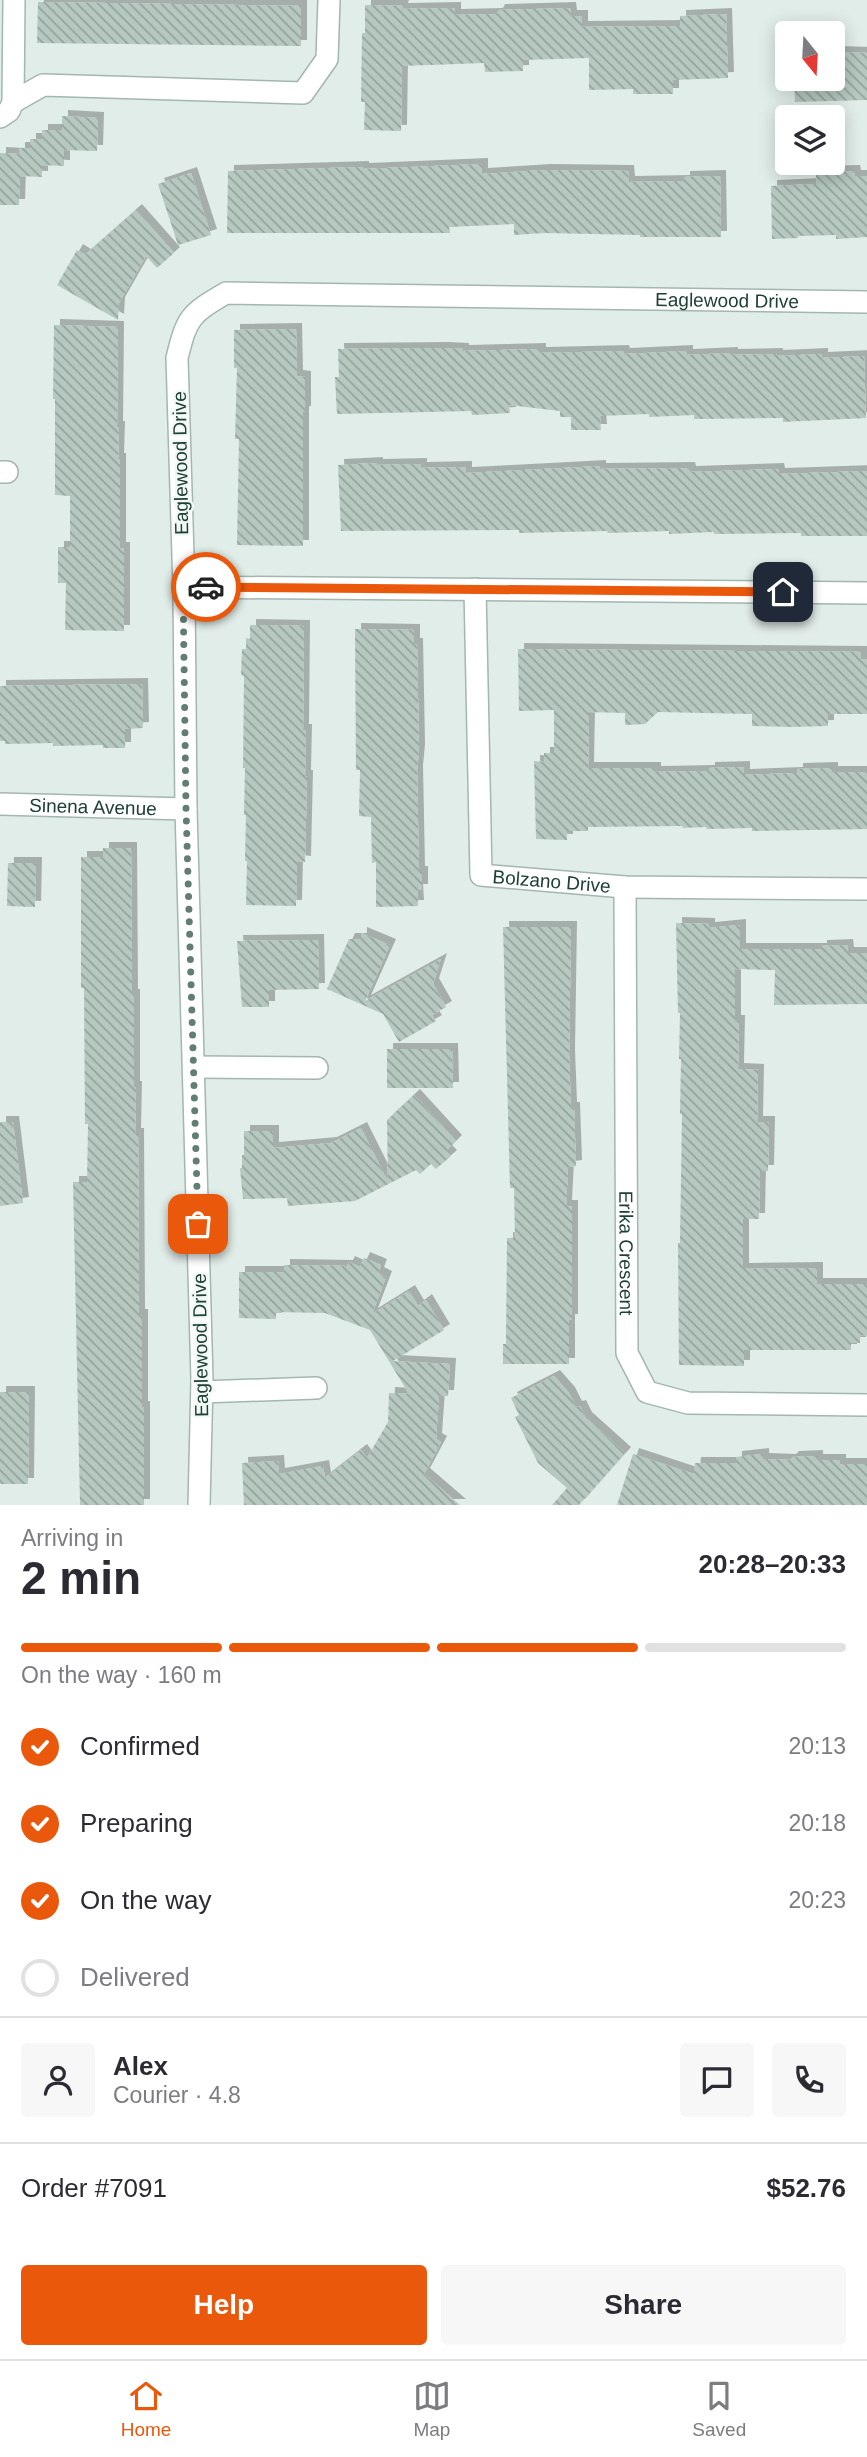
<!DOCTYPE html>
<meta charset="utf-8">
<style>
body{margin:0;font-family:Helvetica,sans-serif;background:#f7f7f7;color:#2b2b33;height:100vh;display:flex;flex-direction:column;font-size:26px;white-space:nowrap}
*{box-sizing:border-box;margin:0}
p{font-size:23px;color:#7c7c81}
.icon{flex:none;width:38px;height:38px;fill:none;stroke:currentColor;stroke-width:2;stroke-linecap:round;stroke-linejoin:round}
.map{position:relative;height:1505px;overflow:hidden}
.sheet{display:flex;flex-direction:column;background:#fff;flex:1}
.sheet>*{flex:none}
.needle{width:46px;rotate:162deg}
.buttons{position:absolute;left:775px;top:21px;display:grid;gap:14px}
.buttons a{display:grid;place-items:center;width:70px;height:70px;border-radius:7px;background:#fff;box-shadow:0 4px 18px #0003;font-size:35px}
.pin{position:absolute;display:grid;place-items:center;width:60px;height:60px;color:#fff;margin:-30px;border-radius:14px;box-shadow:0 4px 10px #0006}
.courier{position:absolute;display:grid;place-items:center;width:70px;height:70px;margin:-35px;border:5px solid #ea580c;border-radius:50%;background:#fff;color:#222;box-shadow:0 2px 9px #0007}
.head em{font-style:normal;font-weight:700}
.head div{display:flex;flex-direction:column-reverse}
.head{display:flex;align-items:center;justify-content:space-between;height:119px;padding:0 21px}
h1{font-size:46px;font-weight:700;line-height:52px}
.bar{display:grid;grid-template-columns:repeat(4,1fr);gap:10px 7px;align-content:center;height:84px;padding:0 21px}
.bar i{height:9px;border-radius:5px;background:#e1e1e2}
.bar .selected{background:#ea580c}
.bar p{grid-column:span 4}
.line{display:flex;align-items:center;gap:18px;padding:0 21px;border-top:2px solid #e1e1e2}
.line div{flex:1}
.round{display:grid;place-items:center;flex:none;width:74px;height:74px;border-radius:7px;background:#f7f7f7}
ol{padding:0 21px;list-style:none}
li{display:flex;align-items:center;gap:21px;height:77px}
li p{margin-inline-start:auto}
li .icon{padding:7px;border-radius:50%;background:#ea580c;color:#fff;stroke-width:4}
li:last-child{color:#7c7c81}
li i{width:38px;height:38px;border:4px solid #e1e1e2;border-radius:50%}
.cta{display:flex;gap:14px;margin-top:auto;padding:14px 21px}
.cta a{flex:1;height:80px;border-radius:7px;background:#ea580c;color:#fff;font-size:28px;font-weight:700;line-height:80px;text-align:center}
.cta a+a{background:#f7f7f7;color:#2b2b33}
.dock{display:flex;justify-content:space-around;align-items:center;height:98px;border-top:2px solid #e1e1e2;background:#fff;font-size:19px;color:#7c7c81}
.dock a{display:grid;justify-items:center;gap:4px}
.dock .selected{color:#ea580c}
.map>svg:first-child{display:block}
</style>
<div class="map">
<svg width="867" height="1505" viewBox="0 0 867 1505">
<defs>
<pattern id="building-back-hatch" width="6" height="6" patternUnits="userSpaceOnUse" patternTransform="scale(1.75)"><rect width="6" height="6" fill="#b6c8c0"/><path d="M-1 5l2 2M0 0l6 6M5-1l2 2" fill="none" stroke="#93a49d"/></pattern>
<filter id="shadow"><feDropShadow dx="6" dy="-6" stdDeviation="0" flood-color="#0004"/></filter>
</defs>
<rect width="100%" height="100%" fill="#e1ede8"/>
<g fill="url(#building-back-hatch)" filter="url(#shadow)">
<path d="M38,2L301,6V46L37,43Z"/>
<path d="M365,5L403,6L402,9L455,8V15L497,14L499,10L570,8L571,16H582V27L680,26V16L726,14L728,78L673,80V94H633V89L589,90V58L523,60V71L485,72L484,63L402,66L401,131L364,130L365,102H361L362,33H365Z"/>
<path d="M833,52L867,53V100L795,102L794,79H833Z"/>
<path d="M62,116L98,118L97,151L64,150V166L42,165V177L20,176L19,205H0V153L19,154V148H30V139H42V130H62Z"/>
<path d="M482,164V174L545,170L628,171L629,182L684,181V177L720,176L721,237H640V235L545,233L514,235V224L449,227L450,233H227L228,171L363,167V169Z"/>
<path d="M854,171L855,176H867V237L836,239V235L798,236V238L772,239L771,186L816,184V172Z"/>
<path d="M191,173L211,235L178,245L158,184Z"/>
<path d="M136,210L174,253L157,268L146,256L119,303L118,320L57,285L77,250L85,255Z"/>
<path d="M54,325L118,327L117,427H119L118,459H120V548H124V631L65,630L66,583H58V547H70V496L55,495V399H53Z"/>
<path d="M296,329L297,376L305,377V412H303V546L237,545L239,439H235L237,368H234V330Z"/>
<path d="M443,348L463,349V351L540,349V353L623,351L624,354L687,351V355L732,353V355L777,354V356L822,354V358L864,356L866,418L783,422V418L694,419V415L649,417V414L600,416L601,430H571V417H560V411L509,405L510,413L472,415L471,411L337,414L335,377H339L338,349Z"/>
<path d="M377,463V465L421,464V468L466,467V473L600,466V469L689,468L690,472L778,469L779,474L867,471V536H801V533L714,534V532L669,534V531L608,533L607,531L519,533V530L341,531L338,465Z"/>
<path d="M250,625L304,626L303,730H306L305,776H307L305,862L297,861L296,906L246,905L247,861H245L246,815H244L245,768H243L244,676L241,675L242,649H246V638L250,639Z"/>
<path d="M355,629L414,630V644H417L419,750L417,771L419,872H422V890H417L418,906L376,907V862L372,863L371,817L359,816L360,770H356Z"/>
<path d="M518,649L861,652V659H867V714H828V726L790,727L752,726V714L658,712L645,724L625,725V713L589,712L588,768H655V772L709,771V768L744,767V775L797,773V769L832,768V772H867V829L752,831V828L707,829L706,827L682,828L683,826L588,827V831H567V840L536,839L534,761L544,762V753H554V710L519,711Z"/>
<path d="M142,684L143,728L125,729V748H103V745L53,746V743L5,744V741H0V686Z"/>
<path d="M103,848H131L132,995H134V1087H136L135,1134H138L139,1315H142V1407H144V1505H80L73,1182H87L88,1124H85L84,988H81V857H103Z"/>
<path d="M8,863H36L35,907L7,906Z"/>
<path d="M676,923L709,924V928L740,925V949H821V946L847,945L848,953H867V1004L774,1005L775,970L735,969V1021H739L738,1069L758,1070L757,1122H769L768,1171H760L759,1219H743V1269L817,1268V1284H867V1336L860,1335V1343H851V1350H744V1366L679,1365L678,1243H680L682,1114H680L681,1059H679L680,1013H678Z"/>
<path d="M503,927H571L569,1055L571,1108H574L576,1166L568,1167L566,1206H572V1320H569V1364H503V1344H506L507,1238H515L514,1188H510Z"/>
<path d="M361,933L390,945L365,1001L441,959L433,984L446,1007L432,1015L436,1021L399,1042L383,1014L327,989L349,939H361Z"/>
<path d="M318,940L319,989L269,990V1007H242L237,941Z"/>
<path d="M387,1049H452L453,1088H387Z"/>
<path d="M414,1095L456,1141L446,1151L451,1156L436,1169L431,1164L420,1174L416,1170L355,1201L288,1206L287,1198L243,1199L240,1168H242V1155H244V1131H273V1148L331,1143L361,1128L388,1182L387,1120Z"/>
<path d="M0,1122H13L23,1203L0,1206Z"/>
<path d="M364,1258L381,1265L378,1273L386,1277L372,1314L409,1291L418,1306L426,1300L444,1330L393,1361L450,1364L448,1396H439L436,1439L441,1442L424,1474L460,1505H244L242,1463L278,1461L279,1474L323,1466L325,1478L361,1450L367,1458L388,1422L389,1393L409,1394L370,1330L325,1313L276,1312V1319L239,1318V1272H284V1265L347,1266L349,1262L360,1267Z"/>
<path d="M554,1376L569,1393L576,1407L580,1406L586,1418L625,1453L579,1505H552L567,1488L538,1463L515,1417L519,1415L511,1398Z"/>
<path d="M0,1392H29L28,1484H0Z"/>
<path d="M633,1454L694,1474L695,1463H736V1457L763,1454V1459L790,1460L793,1457L817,1456V1460H840V1464H867V1505H617Z"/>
</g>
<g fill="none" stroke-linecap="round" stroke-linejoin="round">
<defs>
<g id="minor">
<path d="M13,102L43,85L303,93L327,59L329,0"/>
<path d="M0,117L9,111L13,102L14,0"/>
<path d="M0,472H7"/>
<path d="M183,587L867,593"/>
<path id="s1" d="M475,589L481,875L625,887L867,889"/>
<path id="s2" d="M0,804L186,809"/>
<path id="s3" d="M625,887L627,1353L647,1392L688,1403L867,1405"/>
<path d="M194,1067L317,1068"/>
<path d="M202,1392L316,1388"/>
<path id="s4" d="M199,1505L202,1380L186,809L184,590L177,358C187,317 190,314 226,293L867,302"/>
</g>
</defs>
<use href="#minor" stroke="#a3b6af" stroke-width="24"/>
<use href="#minor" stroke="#fff" stroke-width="21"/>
</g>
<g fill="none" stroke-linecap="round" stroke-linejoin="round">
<path stroke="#637d75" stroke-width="7" stroke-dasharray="0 12.6" d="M198,1224L186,808L183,587H206"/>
<path stroke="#ea580c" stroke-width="9" d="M206,587L783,592"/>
</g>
<g text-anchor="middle" stroke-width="5" stroke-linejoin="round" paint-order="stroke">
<g font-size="19" fill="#1f4037" stroke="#f2f9f5">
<text dy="7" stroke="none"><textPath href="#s4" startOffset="1734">Eaglewood Drive</textPath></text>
<text transform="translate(180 463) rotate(-91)" y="7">Eaglewood Drive</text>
<text dy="7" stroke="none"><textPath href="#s2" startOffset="93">Sinena Avenue</textPath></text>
<text dy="7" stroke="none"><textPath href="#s1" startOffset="357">Bolzano Drive</textPath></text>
<text dy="7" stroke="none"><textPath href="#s3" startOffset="366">Erika Crescent</textPath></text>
<text transform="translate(200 1345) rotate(-91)" y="7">Eaglewood Drive</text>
</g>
</g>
</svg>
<div class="buttons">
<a><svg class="needle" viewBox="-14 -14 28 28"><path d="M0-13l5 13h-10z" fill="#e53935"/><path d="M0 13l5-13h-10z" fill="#7c7c81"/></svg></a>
<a><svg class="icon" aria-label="layers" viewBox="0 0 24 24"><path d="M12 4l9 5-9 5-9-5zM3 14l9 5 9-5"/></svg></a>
</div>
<div class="pin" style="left:198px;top:1224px;background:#ea580c"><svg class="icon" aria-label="bag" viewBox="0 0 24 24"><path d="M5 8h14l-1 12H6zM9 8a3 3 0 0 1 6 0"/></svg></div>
<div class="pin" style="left:783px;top:592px;background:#1f2937"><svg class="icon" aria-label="home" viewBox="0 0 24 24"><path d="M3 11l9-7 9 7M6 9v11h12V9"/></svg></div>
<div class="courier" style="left:206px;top:587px"><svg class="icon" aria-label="car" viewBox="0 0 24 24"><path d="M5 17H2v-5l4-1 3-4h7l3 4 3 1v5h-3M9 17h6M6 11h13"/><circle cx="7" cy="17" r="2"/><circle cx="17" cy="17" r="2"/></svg></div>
</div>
<section class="sheet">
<div class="head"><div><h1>2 min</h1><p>Arriving in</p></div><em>20:28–20:33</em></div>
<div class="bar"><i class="selected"></i><i class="selected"></i><i class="selected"></i><i></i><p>On the way · 160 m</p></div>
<ol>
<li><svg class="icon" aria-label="check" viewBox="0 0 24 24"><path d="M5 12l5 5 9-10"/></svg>Confirmed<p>20:13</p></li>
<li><svg class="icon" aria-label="check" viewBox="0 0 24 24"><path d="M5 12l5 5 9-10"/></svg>Preparing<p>20:18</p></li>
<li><svg class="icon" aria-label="check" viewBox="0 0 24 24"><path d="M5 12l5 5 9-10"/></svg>On the way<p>20:23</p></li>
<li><i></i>Delivered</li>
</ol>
<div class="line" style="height:126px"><a class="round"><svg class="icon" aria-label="person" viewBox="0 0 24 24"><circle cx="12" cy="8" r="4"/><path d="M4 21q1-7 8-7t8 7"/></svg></a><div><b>Alex</b><p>Courier · 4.8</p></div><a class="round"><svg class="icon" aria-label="chat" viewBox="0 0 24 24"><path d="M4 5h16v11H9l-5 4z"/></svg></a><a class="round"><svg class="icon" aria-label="phone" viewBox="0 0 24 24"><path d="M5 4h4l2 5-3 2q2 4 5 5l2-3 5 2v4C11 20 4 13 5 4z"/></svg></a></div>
<div class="line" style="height:91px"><div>Order #7091</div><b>$52.76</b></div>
<div class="cta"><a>Help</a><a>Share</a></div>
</section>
<nav class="dock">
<a class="selected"><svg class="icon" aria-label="home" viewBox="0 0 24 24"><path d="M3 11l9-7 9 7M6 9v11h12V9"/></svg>Home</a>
<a><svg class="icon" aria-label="map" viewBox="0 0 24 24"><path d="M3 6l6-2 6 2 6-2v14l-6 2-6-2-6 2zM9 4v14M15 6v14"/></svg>Map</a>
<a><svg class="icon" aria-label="saved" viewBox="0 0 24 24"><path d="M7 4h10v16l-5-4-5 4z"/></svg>Saved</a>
</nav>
